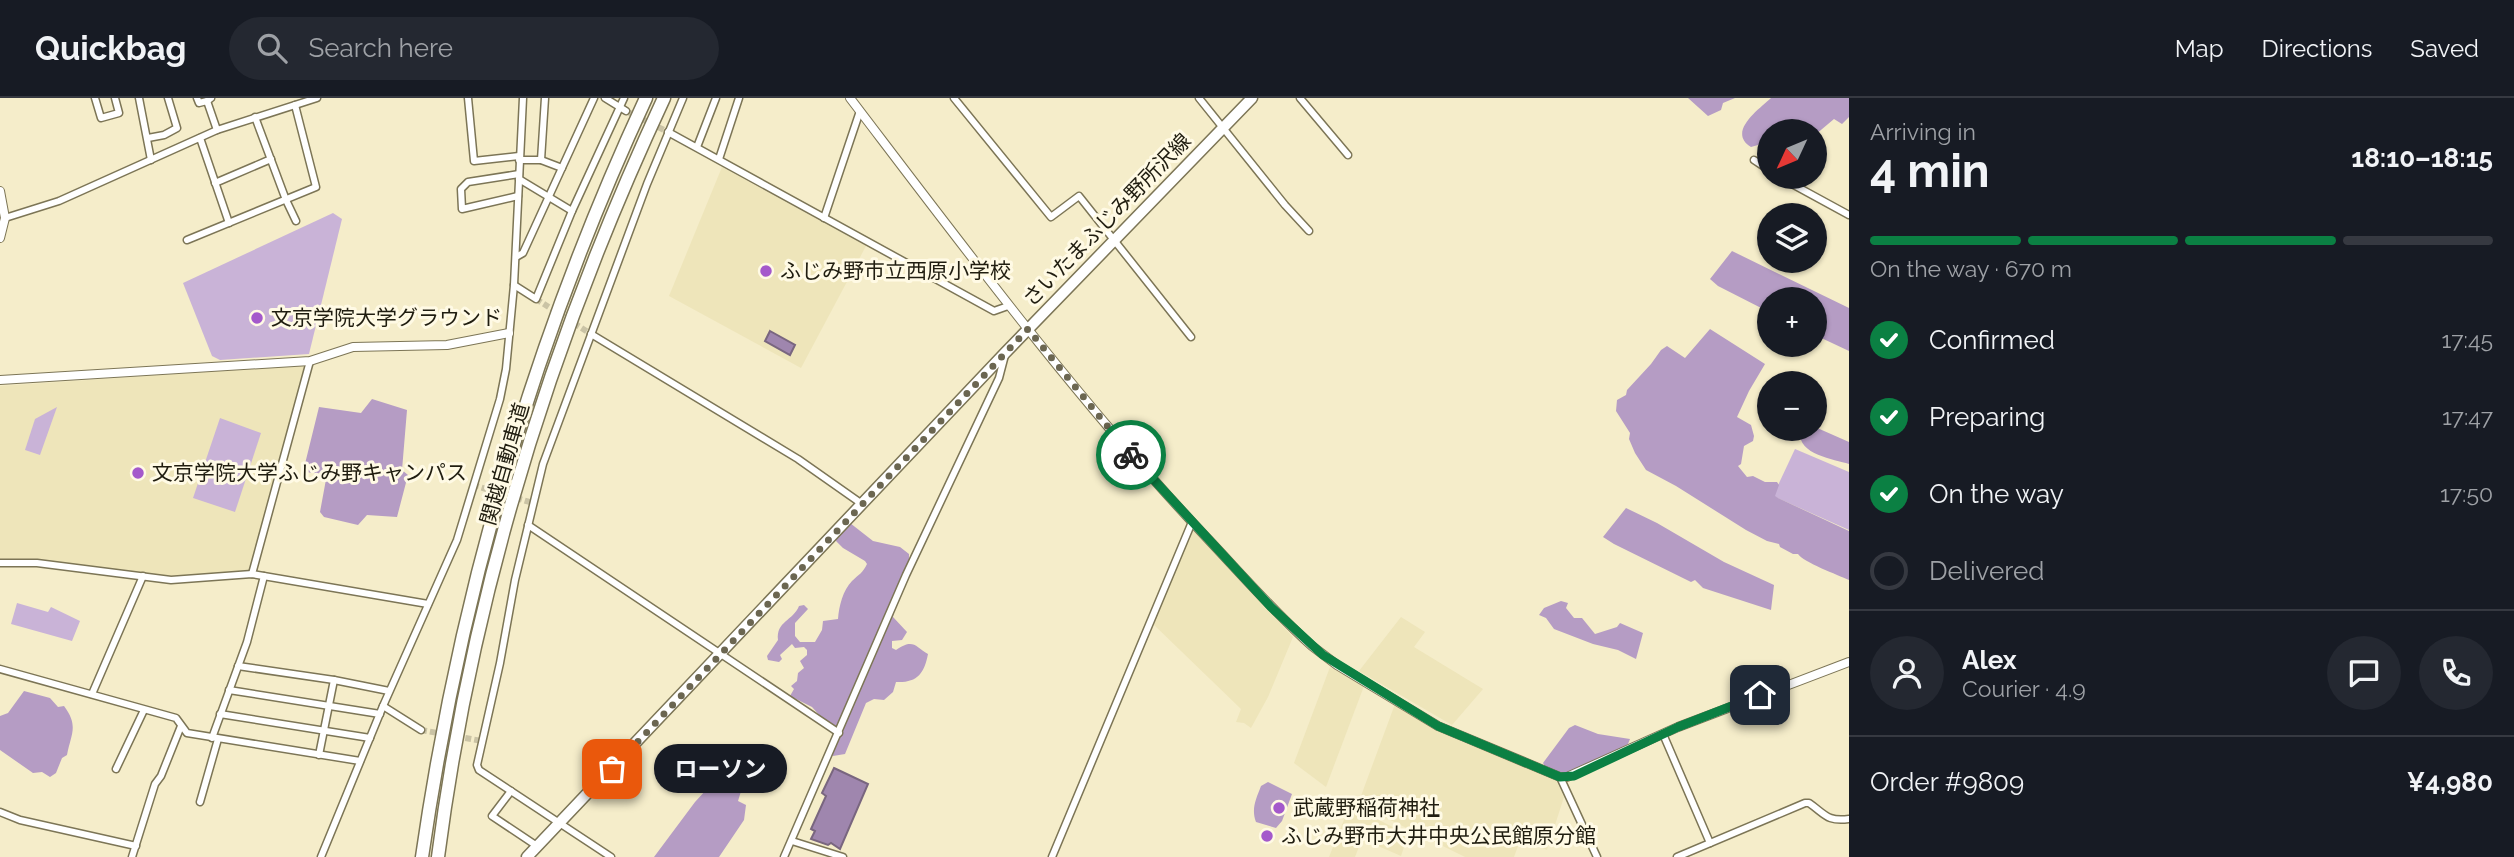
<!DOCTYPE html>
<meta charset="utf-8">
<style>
body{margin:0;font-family:Raleway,"Noto Sans JP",sans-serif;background:#242831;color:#f1f3f6;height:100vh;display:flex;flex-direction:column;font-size:26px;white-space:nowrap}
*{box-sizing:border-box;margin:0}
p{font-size:23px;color:#9ea1a6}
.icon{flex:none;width:38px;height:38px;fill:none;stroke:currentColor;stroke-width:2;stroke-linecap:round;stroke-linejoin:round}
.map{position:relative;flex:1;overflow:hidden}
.details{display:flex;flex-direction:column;background:#171b24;width:665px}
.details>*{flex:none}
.needle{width:46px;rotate:226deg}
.fabs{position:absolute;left:1757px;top:21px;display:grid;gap:14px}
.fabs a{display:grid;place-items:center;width:70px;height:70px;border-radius:50%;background:#171b24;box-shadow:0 2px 5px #0004;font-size:35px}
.pin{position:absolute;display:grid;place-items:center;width:60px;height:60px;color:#fff;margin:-30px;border-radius:14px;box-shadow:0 4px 10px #0006}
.courier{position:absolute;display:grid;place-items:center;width:70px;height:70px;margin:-35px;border:5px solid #0b8043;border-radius:50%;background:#fff;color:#222;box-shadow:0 2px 9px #0007}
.bubble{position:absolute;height:49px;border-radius:24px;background:#171b24;box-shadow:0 2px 5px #0004;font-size:23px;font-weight:700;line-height:49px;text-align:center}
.head em{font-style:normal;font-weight:700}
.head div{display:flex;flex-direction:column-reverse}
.head{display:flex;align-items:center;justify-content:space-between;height:119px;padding:0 21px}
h1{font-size:46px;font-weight:700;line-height:52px}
.bar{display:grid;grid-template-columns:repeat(4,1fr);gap:10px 7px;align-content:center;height:84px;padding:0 21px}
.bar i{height:9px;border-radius:5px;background:#363941}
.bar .current{background:#0b8043}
.bar p{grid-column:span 4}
.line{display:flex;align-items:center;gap:18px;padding:0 21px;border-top:2px solid #363941}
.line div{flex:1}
.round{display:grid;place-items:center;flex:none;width:74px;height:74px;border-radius:37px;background:#242831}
ol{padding:0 21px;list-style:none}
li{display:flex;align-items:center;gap:21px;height:77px}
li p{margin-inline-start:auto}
li .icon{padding:7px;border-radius:50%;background:#0b8043;color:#fff;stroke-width:4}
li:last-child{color:#9ea1a6}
li i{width:38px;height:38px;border:4px solid #363941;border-radius:50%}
header{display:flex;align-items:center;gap:42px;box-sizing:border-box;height:98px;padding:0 35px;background:#171b24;border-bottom:2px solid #363941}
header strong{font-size:33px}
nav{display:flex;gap:38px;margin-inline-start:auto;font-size:24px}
.search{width:490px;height:63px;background:#242831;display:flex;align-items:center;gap:18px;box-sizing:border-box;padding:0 24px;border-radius:38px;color:#9ea1a6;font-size:26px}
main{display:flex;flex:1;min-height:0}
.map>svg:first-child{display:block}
</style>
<header>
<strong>Quickbag</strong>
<div class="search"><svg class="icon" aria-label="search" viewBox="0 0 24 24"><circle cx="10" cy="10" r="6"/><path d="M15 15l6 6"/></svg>Search here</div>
<nav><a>Map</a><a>Directions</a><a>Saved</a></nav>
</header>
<main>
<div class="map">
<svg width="1849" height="759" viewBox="0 0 1849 759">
<rect width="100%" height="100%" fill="#f5edca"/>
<g fill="#eee5ba">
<path d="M722,69L866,148L801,270L669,198Z"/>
<path d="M306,267L251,470L248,473L171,478L36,462L0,461V288Z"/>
<path d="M1193,432L1293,539L1268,599L1251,630L1244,625L1236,624L1241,611L1152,525L1190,433Z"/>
<path d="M1401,519L1425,534L1414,549L1483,591L1452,627L1359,573Z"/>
<path d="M1330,569L1364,588L1326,689L1294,665Z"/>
<path d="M1395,606L1462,644L1517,664L1556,682L1564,699L1547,752L1521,740L1514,759H1465L1358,706Z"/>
<path d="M1350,707L1408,737L1401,758L1362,741L1355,759H1329Z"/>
</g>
<g fill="#c9b3d7">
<path d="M333,115L342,121L309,256L220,262L212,258L183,185Z"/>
<path d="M57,309L40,357L25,352L35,321Z"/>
<path d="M220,320L261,335L235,414L193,400Z"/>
<path d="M1795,351L1849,374V432L1773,398Z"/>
<path d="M17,505L48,514L51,509L80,523L72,543L11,526Z"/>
</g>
<g fill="#b59cc4">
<path d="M1688,0H1735L1723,5L1721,12L1708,18Z"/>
<path d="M1771,0H1849V19L1842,26L1834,21L1815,37V33H1783L1775,29L1758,47L1751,49C1727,34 1758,12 1771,0Z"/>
<path d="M1732,153L1849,210V253L1815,237V201H1769V214L1718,188L1710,181Z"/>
<path d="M1710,231L1765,266L1749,293L1737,319L1751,327L1754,338L1753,343L1744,348L1741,366L1738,368L1747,379L1753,378L1765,384H1777L1779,387L1775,398L1778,400L1849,433V482C1838,477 1803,464 1798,456H1793L1780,449L1779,446L1767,443L1746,432L1676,388L1646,372L1635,355L1629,341L1630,335L1616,313L1617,302L1626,297L1627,292L1651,266L1661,252L1667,248L1685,260Z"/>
<path d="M372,301L407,312L402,372L408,377L397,419L367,417L358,427L324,419L320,414L327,376L303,374L319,309L361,315Z"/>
<path d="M1815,329L1849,344V366C1834,361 1798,357 1800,334L1804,331H1815Z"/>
<path d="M1626,410L1657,425L1724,464L1774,487L1771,512L1703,490L1695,482L1691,484L1614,446L1603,439Z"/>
<path d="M850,425L873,443L900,449L909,456V462L899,487L893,519L907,534L902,542L892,543V550L896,552C913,540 915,548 928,556C924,576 917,585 896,584L893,594L884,602L874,601L866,605L845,656L833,658L828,651L833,639V627L821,619L812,609L790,598L794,591L791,588L797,583L798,575L804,570L800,563L807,557V552L804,549L795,550L792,546L780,557L782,561L779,564L768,562L767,558L778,542C776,523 793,523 799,508L804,507L808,511L795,525V538L800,544H815L822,532L823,523L838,521C839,508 843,492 852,483C858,477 863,475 867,466L865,463L843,450L836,443L838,435Z"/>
<path d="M1561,503L1568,505L1566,510L1574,520H1582L1595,536L1617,529L1620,525L1643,535L1636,561L1618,552L1593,546L1554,531L1546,520L1539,517L1544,510Z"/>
<path d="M24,593L50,600L58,609L64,608C79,628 71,636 67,657L62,660L56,675L50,679L42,674L33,675L0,652V618L8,615Z"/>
<path d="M1575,627L1598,636L1630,641L1628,646L1594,665L1564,676L1546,670L1543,665L1569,630Z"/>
<path d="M718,679L738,685L742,690L738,703L746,707L744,722L719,759H654L695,704Z"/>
<path d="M1268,684L1292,696L1282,723L1276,730L1256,724C1251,711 1256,701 1261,688Z"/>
</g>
<g fill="#9f86ae" stroke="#79667f" stroke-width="2">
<path d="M770,233L795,247L790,257L765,243Z"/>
<path d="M834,670L868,686L840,751L831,745L828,747L811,741L815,733L811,731L826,698L822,695Z"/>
</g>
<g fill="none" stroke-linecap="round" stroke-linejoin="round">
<g stroke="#cac3a5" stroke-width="6" stroke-dasharray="6 3" stroke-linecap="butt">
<path d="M626,13L668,34"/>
<path d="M536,201L591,236"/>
<path d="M473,387L533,405"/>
<path d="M421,632L482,643"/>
</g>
<defs>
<g id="minor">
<path d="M95,0L101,20L119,15L115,0"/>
<path d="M139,0L151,62"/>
<path d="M197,0L199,5L207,3L211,0"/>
<path d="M468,0L474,63L519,58"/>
<path d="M605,0L626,13"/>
<path d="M954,0L1051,119L1079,98L1191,239"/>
<path d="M1199,0L1285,107L1309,133"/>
<path d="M1300,0L1348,57"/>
<path d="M207,3L217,32"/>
<path d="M255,19L286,102L296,123"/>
<path d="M668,34L994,213L1008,208"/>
<path d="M148,40L164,37L177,30L168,0"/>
<path d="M200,40L229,125"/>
<path d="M697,49L716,0"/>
<path d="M719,61L739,0"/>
<path d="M519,62H541L562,70"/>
<path d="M541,62L545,0"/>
<path d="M1754,62L1769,72"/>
<path d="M1779,79L1849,117"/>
<path d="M519,81L572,113"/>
<path d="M215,85L271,61"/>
<path d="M518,98L462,111L461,91L468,84L519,76"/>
<path d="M5,120L59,103L217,32L317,0"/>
<path d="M824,120L860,13"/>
<path d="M187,142L316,89L295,7"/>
<path d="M516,159L523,155L594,0"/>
<path d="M514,187L536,201L572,113L624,0"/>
<path d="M591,236L798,361L862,406"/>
<path d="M528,427L839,635"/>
<path d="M0,465H37L171,482L252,476L428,506"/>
<path d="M252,476L310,263"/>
<path d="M238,568L334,582L389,593"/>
<path d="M0,571L176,620L187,635L360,663"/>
<path d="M229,592L380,616"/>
<path d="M92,596L143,478"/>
<path d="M383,608L421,632"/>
<path d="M220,616L370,640"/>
<path d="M1663,636L1710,745"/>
<path d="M212,640L247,544L264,478"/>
<path d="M319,657L334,582"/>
<path d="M116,671L144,612"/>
<path d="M1560,679L1597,759"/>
<path d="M511,693L492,718L537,748"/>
<path d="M200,704L218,641"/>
<path d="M0,714L20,722L136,748"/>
<path d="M792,743L843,759"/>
<path d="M132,759L155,686L161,678L181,628"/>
<path d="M321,759L383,608L457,442L500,301L506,271L514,187L523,0"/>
<path d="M611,759L479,672L477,667L500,565L515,482L543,366L647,86L683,0"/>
<path d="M784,759L906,477L999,280L1005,257"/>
<path d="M1052,759L1192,424"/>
<path d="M1677,759L1805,705H1809C1825,716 1827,724 1849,721"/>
</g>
<g id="tertiary">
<path d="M850,0C965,151 1078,303 1208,441C1242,477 1275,515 1312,548L1337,567L1438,628L1560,679H1567L1678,629L1849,564"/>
<path d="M0,93L5,120L0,140"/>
<path d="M0,282L310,263L353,249L447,247L509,235"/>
</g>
<path id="primary" d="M527,759L1005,255L1252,0"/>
<g id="motorway">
<path d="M422,759C460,496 534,241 646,0"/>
<path d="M438,759C472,496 552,240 664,0"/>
</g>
</defs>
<use href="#minor" stroke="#7c7556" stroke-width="9"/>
<use href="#tertiary" stroke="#7c7556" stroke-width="10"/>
<use href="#primary" stroke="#7c7556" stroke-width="13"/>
<use href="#motorway" stroke="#7c7556" stroke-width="15"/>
<use href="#minor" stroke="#fff" stroke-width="6"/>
<use href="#tertiary" stroke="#fff" stroke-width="8"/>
<use href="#primary" stroke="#fff" stroke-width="10"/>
<use href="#motorway" stroke="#fff" stroke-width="12"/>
</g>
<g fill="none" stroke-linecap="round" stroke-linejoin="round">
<path stroke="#6b6651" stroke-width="7" stroke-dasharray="0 12.6" d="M612,671L1028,231L1131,357"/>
<path stroke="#0b8043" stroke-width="9" d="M1131,357L1271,509L1323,557L1438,628L1560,679L1574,678L1678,629L1760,597"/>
</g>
<g fill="#a459cb" stroke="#fffae5" stroke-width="2.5">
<circle cx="766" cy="173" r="7"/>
<circle cx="257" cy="220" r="7"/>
<circle cx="138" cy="375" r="7"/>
<circle cx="1279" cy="710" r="7"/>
<circle cx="1267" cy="738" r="7"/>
</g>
<g text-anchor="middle" stroke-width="6" stroke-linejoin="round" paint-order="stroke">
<g font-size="21" fill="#201d10" stroke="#fffae5">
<text transform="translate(1107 122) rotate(-46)" y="7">さいたまふじみ野所沢線</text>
<text transform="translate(505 366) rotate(-74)" y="7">関越自動車道</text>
</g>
<g font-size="21" fill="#201d10" stroke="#fffae5" text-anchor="start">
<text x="780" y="180">ふじみ野市立西原小学校</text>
<text x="271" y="227">文京学院大学グラウンド</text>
<text x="152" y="382">文京学院大学ふじみ野キャンパス</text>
<text x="1293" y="717">武蔵野稲荷神社</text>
<text x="1281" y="745">ふじみ野市大井中央公民館原分館</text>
</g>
</g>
</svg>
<div class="fabs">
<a><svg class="needle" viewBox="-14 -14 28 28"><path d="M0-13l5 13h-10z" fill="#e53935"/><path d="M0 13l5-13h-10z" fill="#9ea1a6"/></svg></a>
<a><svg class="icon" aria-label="layers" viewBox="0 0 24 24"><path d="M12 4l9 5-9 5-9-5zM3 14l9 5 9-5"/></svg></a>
<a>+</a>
<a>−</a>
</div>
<div class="pin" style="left:612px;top:671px;background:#ea580c"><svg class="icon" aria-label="bag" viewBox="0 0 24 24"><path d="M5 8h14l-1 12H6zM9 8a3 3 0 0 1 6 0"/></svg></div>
<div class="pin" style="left:1760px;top:597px;background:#1f2937"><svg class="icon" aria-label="home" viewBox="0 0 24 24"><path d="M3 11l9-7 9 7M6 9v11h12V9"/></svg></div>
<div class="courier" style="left:1131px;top:357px"><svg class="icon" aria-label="bike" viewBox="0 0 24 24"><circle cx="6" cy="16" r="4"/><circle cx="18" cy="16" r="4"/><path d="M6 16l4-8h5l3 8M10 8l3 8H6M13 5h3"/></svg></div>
<div class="bubble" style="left:654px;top:646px;width:133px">ローソン</div>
</div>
<section class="details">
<div class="head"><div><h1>4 min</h1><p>Arriving in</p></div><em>18:10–18:15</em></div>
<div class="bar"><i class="current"></i><i class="current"></i><i class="current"></i><i></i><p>On the way · 670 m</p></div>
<ol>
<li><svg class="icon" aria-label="check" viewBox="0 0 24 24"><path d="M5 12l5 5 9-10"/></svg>Confirmed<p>17:45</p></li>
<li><svg class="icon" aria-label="check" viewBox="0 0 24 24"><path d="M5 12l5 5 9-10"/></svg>Preparing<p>17:47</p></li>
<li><svg class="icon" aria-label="check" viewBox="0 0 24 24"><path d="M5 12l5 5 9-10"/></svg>On the way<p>17:50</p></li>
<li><i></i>Delivered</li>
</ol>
<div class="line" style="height:126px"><a class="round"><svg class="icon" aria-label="person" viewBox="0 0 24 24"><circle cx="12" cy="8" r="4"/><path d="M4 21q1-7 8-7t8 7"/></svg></a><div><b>Alex</b><p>Courier · 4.9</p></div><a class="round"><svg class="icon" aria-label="chat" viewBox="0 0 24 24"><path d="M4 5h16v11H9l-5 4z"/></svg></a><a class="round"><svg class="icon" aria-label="phone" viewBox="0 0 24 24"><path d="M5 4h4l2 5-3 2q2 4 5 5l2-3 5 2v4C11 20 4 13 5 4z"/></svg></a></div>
<div class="line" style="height:91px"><div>Order #9809</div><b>¥4,980</b></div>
</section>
</main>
